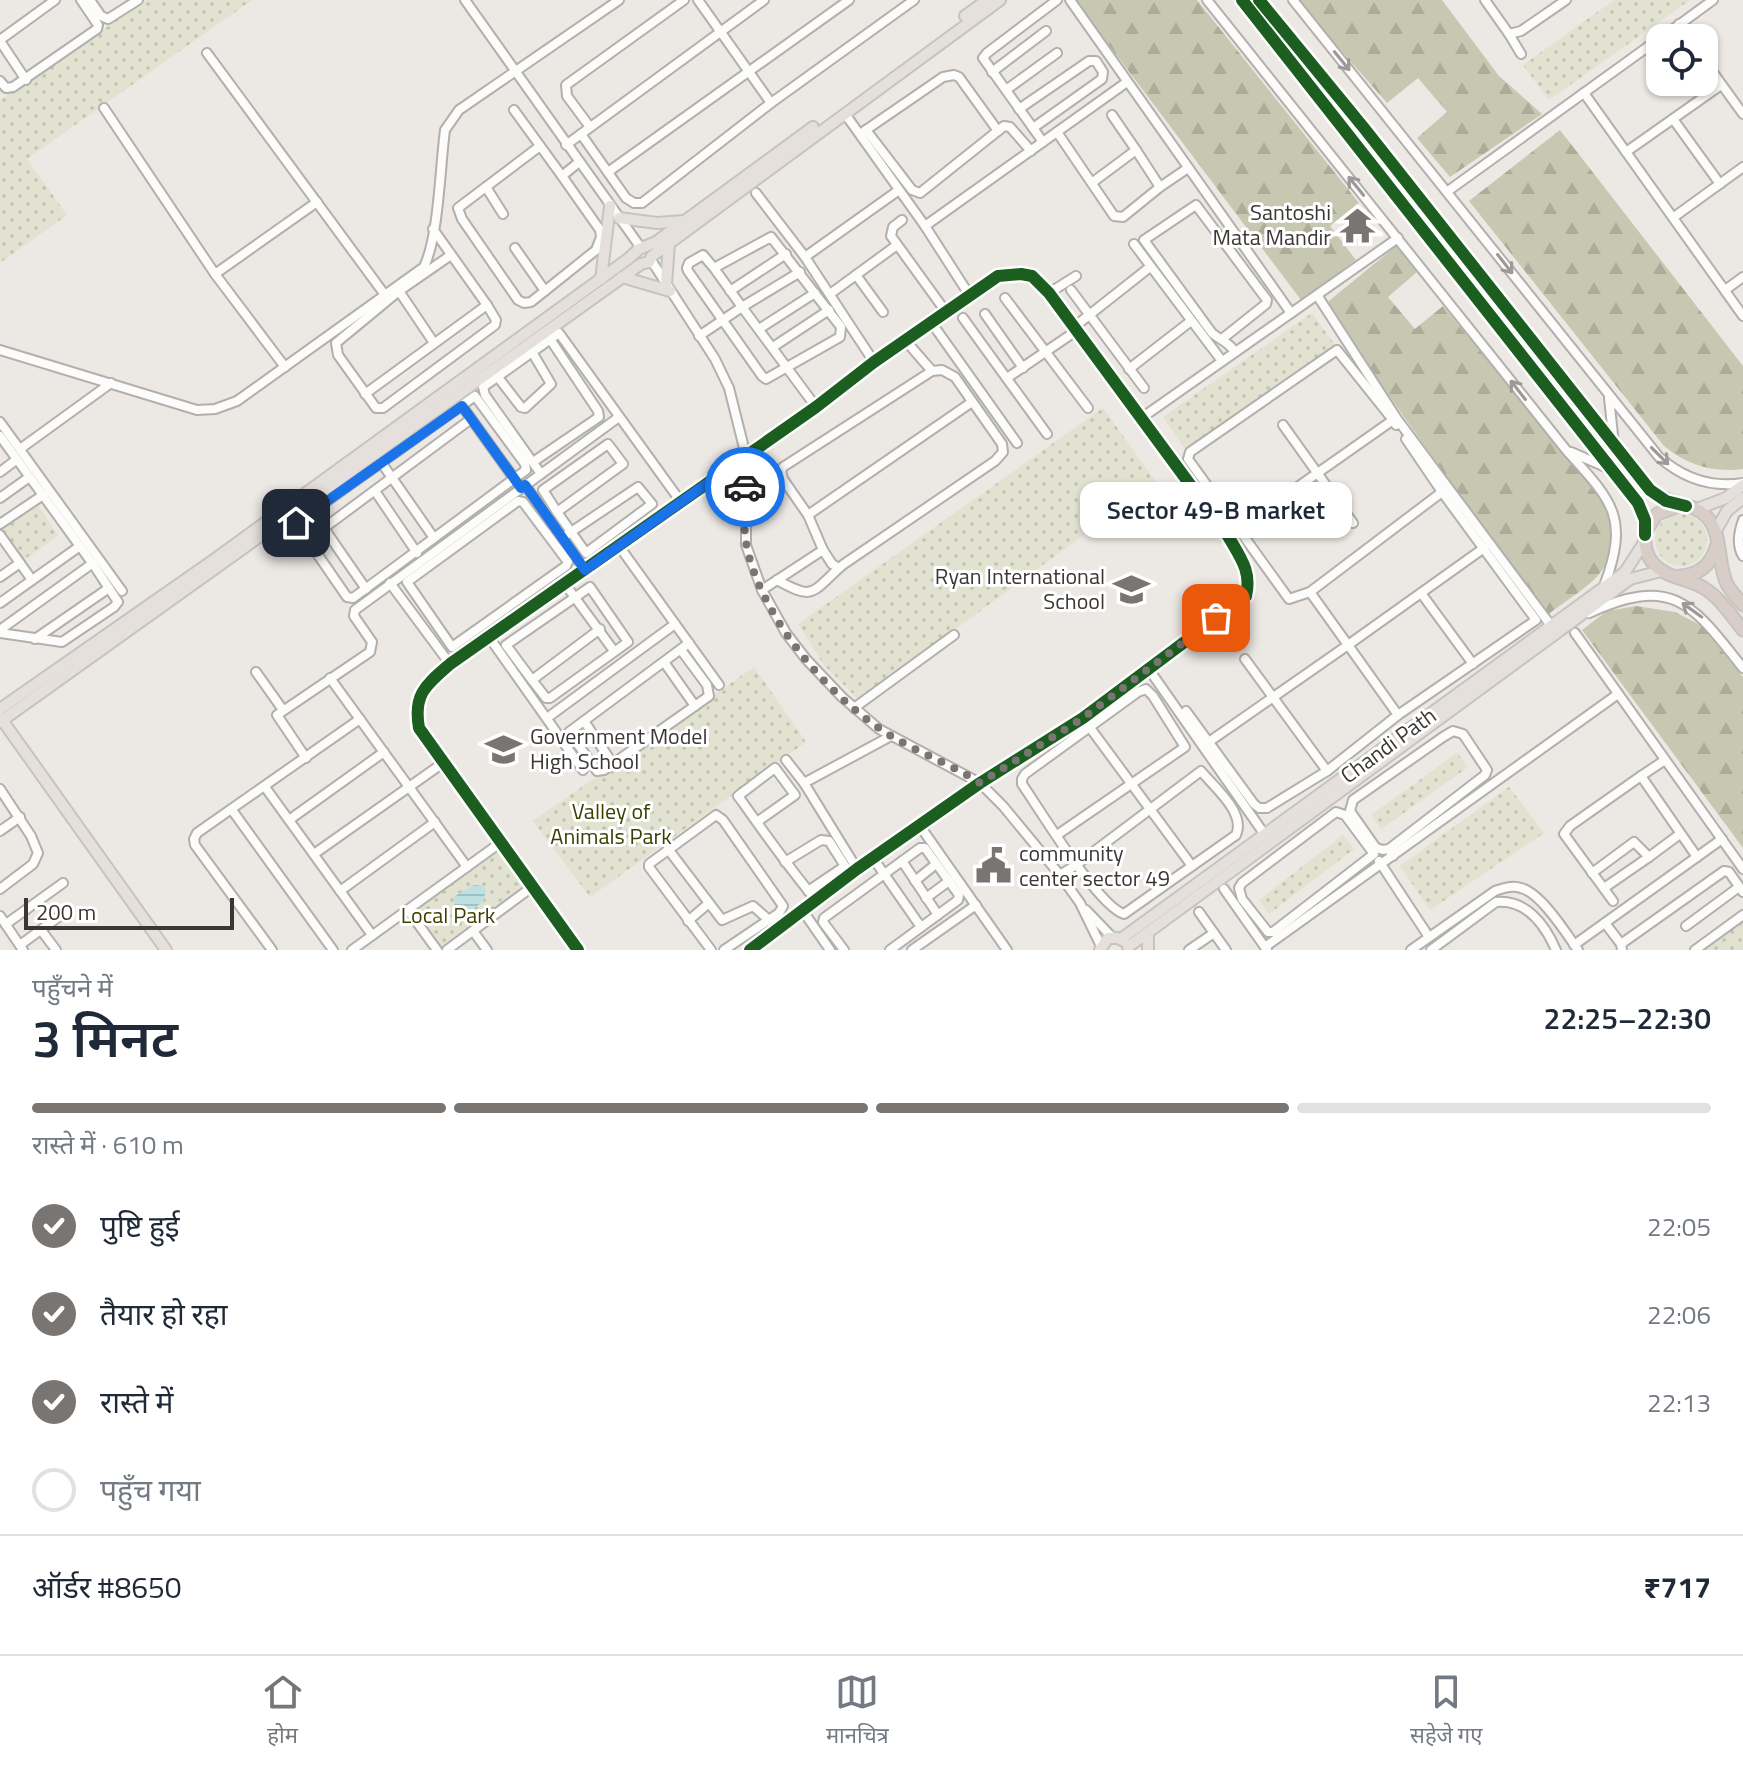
<!DOCTYPE html>
<html lang="hi">
<meta charset="utf-8">
<style>
body{margin:0;font-family:"Titillium Web","Noto Sans Devanagari",sans-serif;background:#f6f6f7;color:#1f2937;height:100vh;display:flex;flex-direction:column;font-size:30px;white-space:nowrap}
*{box-sizing:border-box;margin:0}
p{font-size:26px;color:#747a83}
.icon{flex:none;width:44px;height:44px;fill:none;stroke:currentColor;stroke-width:2;stroke-linecap:round;stroke-linejoin:round}
.map{position:relative;height:950px;overflow:hidden}
.side{display:flex;flex-direction:column;background:#fff;flex:1}
.side>*{flex:none}
.fabs{position:absolute;left:1646px;top:24px;display:grid;gap:16px}
.fabs a{display:grid;place-items:center;width:72px;height:72px;border-radius:16px;background:#fff;box-shadow:0 2px 6px #0004;font-size:40px}
.scale{position:absolute;left:24px;bottom:20px;width:210px;box-sizing:border-box;padding-left:8px;border:4px solid #3b3735;border-top:0;font-size:22px;line-height:28px;white-space:nowrap;color:#3b3735;-webkit-text-stroke:6px #fff;paint-order:stroke}
.pin{position:absolute;display:grid;place-items:center;width:68px;height:68px;color:#fff;margin:-34px;border-radius:16px;box-shadow:0 4px 12px #0006}
.courier{position:absolute;display:grid;place-items:center;width:80px;height:80px;margin:-40px;border:6px solid #1a73e8;border-radius:50%;background:#fff;color:#222;box-shadow:0 2px 10px #0007}
.bubble{position:absolute;height:56px;border-radius:16px;background:#fff;box-shadow:0 2px 6px #0004;font-size:26px;font-weight:600;line-height:56px;text-align:center}
.head em{font-style:normal;font-weight:600}
.head div{display:flex;flex-direction:column-reverse}
.head{display:flex;align-items:center;justify-content:space-between;height:136px;padding:0 32px}
h1{font-size:52px;font-weight:600;line-height:60px}
.bar{display:grid;grid-template-columns:repeat(4,1fr);gap:12px 8px;align-content:center;height:96px;padding:0 32px}
.bar i{height:10px;border-radius:6px;background:#e0e1e3}
.bar .on{background:#797572}
.bar p{grid-column:span 4}
.line{display:flex;align-items:center;gap:20px;padding:0 32px;border-top:2px solid #e0e1e3}
.line div{flex:1}
ol{padding:0 32px;list-style:none}
li{display:flex;align-items:center;gap:24px;height:88px}
li p{margin-inline-start:auto}
li .icon{padding:8px;border-radius:50%;background:#797572;color:#fff;stroke-width:4}
li:last-child{color:#747a83}
li i{width:44px;height:44px;border:4px solid #e0e1e3;border-radius:50%}
.menu{display:flex;justify-content:space-around;align-items:center;height:112px;border-top:2px solid #e0e1e3;background:#fff;font-size:22px;color:#747a83}
.menu a{display:grid;justify-items:center;gap:4px}
.menu .on{color:#797572}
.map>svg:first-child{display:block}
</style>
<div class="map">
<svg width="1743" height="950" viewBox="0 0 1743 950">
<defs>
<pattern id="forest-firs" width="22" height="20" patternUnits="userSpaceOnUse" patternTransform="scale(2)"><rect width="22" height="20" fill="#c7c8b1"/><path d="M5 1l3.5 6h-7zM16 11l3.5 6h-7z" fill="#acac99"/></pattern>
<pattern id="park-dots" width="8" height="8" patternUnits="userSpaceOnUse" patternTransform="scale(2)"><rect width="8" height="8" fill="#e1e2d0"/><path d="M2 2h.1M6 6h.1" fill="none" stroke="#c2c2b3" stroke-width="1.8" stroke-linecap="round"/></pattern>
<pattern id="water-rules" width="6" height="5" patternUnits="userSpaceOnUse" patternTransform="scale(2)"><rect width="6" height="5" fill="#bde0e2"/><path d="M0 2.5h6" fill="none" stroke="#a3c1c2"/></pattern>
</defs>
<rect width="100%" height="100%" fill="#ece8e4"/>
<g fill="url(#forest-firs)">
<path d="M1075,0H1197L1359,203L1330,226L1356,260L1301,300Z"/>
<path d="M1297,0H1442L1499,76L1542,114L1450,177L1417,138L1447,112L1418,78L1387,103Z"/>
<path d="M1560,130L1743,366V469C1713,473 1687,465 1664,446L1469,201Z"/>
<path d="M1396,246L1417,272L1388,297L1415,329L1443,306L1608,507C1621,575 1594,579 1546,616L1324,305Z"/>
<path d="M1636,606L1675,612L1702,626L1743,677V848L1582,630L1607,611Z"/>
</g>
<g fill="url(#park-dots)">
<path d="M146,0H252L27,159L67,215L0,263V100Z"/>
<path d="M1614,0H1690L1549,100L1523,65Z"/>
<path d="M1312,313L1335,345L1186,450L1163,417Z"/>
<path d="M1103,408L1156,482L859,700L824,665L798,624Z"/>
<path d="M38,505L58,536L22,561L1,530Z"/>
<circle cx="1681" cy="540" r="26"/>
<path d="M754,667L806,742L590,897L533,821Z"/>
<path d="M1457,753L1468,767L1381,829L1371,815Z"/>
<path d="M1509,787L1544,833L1430,910L1400,866Z"/>
<path d="M1343,835L1354,849L1269,914L1259,900Z"/>
<path d="M500,849L528,887L442,950L414,909Z"/>
<path d="M1743,918V950H1697Z"/>
</g>
<path fill="url(#water-rules)" d="M474,885L483,886L486,890L483,902L465,914L457,912L454,905L455,896Z"/>
<g fill="none" stroke-linecap="round" stroke-linejoin="round">
<defs>
<g id="minor">
<path d="M90,0L101,16L108,19L138,0"/>
<path d="M465,0L641,248"/>
<path d="M698,0L771,103"/>
<path d="M1070,0L1291,313"/>
<path d="M1207,0L1567,451C1612,501 1630,517 1604,586"/>
<path d="M1293,0L1659,457C1683,478 1711,488 1743,483"/>
<path d="M1485,0L1509,34L1521,31L1566,0"/>
<path d="M1679,24L1689,38"/>
<path d="M1509,34L1521,54"/>
<path d="M1661,38L1713,0"/>
<path d="M0,40L55,0"/>
<path d="M0,41L26,80"/>
<path d="M207,53L385,295"/>
<path d="M1704,60L1743,114"/>
<path d="M992,72L1046,31"/>
<path d="M0,81L6,88L13,87L97,29L98,25L81,0"/>
<path d="M1006,90L1057,53"/>
<path d="M1584,93L1743,316"/>
<path d="M104,108L215,274L285,367"/>
<path d="M1019,109L1089,61H1096L1103,72L1102,79L1033,128"/>
<path d="M514,110L562,176L579,162"/>
<path d="M1112,115L1136,150"/>
<path d="M848,118L925,226L970,296"/>
<path d="M1673,119L1720,184"/>
<path d="M590,127L567,96L566,85L684,0"/>
<path d="M866,130L912,190L920,193L1004,126L1010,127L1031,151"/>
<path d="M863,132L943,77L954,75L959,77L998,131"/>
<path d="M1057,132L1114,216L1123,217L1160,187L1188,168"/>
<path d="M581,134L626,198L634,203H642L771,103L914,0"/>
<path d="M1043,142L983,58L987,53L1057,0"/>
<path d="M566,145L764,0"/>
<path d="M540,146L458,208L462,219L518,300L524,303L531,302L596,250L601,237L600,230L562,176"/>
<path d="M1626,152L1721,85"/>
<path d="M608,172L849,0"/>
<path d="M1093,182L1136,150L1160,187"/>
<path d="M486,187L503,214"/>
<path d="M1448,191L1660,38"/>
<path d="M756,193L805,257L874,362"/>
<path d="M1674,217L1743,167"/>
<path d="M902,220L893,227L891,236L946,312"/>
<path d="M925,226L1127,82"/>
<path d="M1134,244L1222,361"/>
<path d="M515,248L545,291"/>
<path d="M451,255L399,291L336,343L338,355L376,408H383L495,325L496,320L487,305"/>
<path d="M805,257L899,190"/>
<path d="M651,260L715,359L729,388L746,456V545L762,590L786,633L806,659L842,697L879,729L980,783L1003,806L1060,875L1080,903L1101,946"/>
<path d="M800,272L742,307L816,407"/>
<path d="M215,274L317,202"/>
<path d="M856,275L883,312"/>
<path d="M1071,290L1144,388"/>
<path d="M1725,290L1743,277"/>
<path d="M399,291L434,343"/>
<path d="M730,291L786,254"/>
<path d="M1049,293L1076,276"/>
<path d="M830,294L897,245"/>
<path d="M1317,295L1397,419L1552,627"/>
<path d="M1005,298L1088,408"/>
<path d="M985,314L1023,368"/>
<path d="M963,318L1047,434"/>
<path d="M931,322L1017,443"/>
<path d="M1074,327L1150,267"/>
<path d="M759,329L815,293"/>
<path d="M699,336L742,307L714,268L771,237L841,327L840,337L766,379L762,376L688,271L687,268L689,263L703,255L714,268"/>
<path d="M1222,339L1266,304L1267,300L1196,205L1144,240L1212,333C1221,341 1228,341 1235,352"/>
<path d="M905,340L932,371"/>
<path d="M773,347L829,310"/>
<path d="M0,350L197,410L215,409L237,401L424,267C439,235 440,167 445,130L459,110L619,0"/>
<path d="M1129,369L1191,321"/>
<path d="M942,370L955,377L1002,444L1003,452L995,461L844,564L839,568L832,564L823,550L808,515L783,479L781,471L783,467L932,371Z"/>
<path d="M497,376L521,407L525,408L551,384L532,352"/>
<path d="M1007,378L1076,331"/>
<path d="M365,394L487,305L433,229"/>
<path d="M475,396L525,464L526,470L353,598L347,597L296,523Z"/>
<path d="M1609,398L1614,444"/>
<path d="M462,406L516,481"/>
<path d="M1140,419L1398,238"/>
<path d="M1393,420L1337,350L1190,452L1188,459L1289,599L1310,592L1442,492L1536,620L1398,715"/>
<path d="M0,422L122,591"/>
<path d="M1283,425L1353,523"/>
<path d="M0,436L95,567L118,602L114,607L62,642L0,633"/>
<path d="M1406,439L1442,492L1443,491"/>
<path d="M20,449L111,383"/>
<path d="M1571,452L1610,469"/>
<path d="M381,462L434,538"/>
<path d="M533,462L599,417L598,411L550,339"/>
<path d="M0,472L16,460"/>
<path d="M541,474L485,395L483,387L559,333L681,502"/>
<path d="M525,485L585,570"/>
<path d="M375,491L417,553"/>
<path d="M0,498L28,478"/>
<path d="M518,501L523,502L568,562L566,566L452,647L407,582Z"/>
<path d="M312,511L366,589"/>
<path d="M557,512L543,490L608,444L623,464L557,512L586,553L652,504L638,487L571,532L562,538"/>
<path d="M808,515L972,402"/>
<path d="M1743,520C1739,531 1736,545 1743,556"/>
<path d="M0,524L46,493"/>
<path d="M324,528L471,419"/>
<path d="M1235,531L1393,420L1396,425"/>
<path d="M0,535L32,580"/>
<path d="M619,546L719,685"/>
<path d="M0,577L20,563"/>
<path d="M777,580C813,600 811,594 839,568"/>
<path d="M390,583L450,664"/>
<path d="M565,584L614,651"/>
<path d="M762,590L823,550"/>
<path d="M1421,593L1473,664"/>
<path d="M0,603L80,546"/>
<path d="M1589,613C1674,574 1693,605 1743,668"/>
<path d="M0,630L93,563"/>
<path d="M1575,633L1743,869"/>
<path d="M489,637L583,770"/>
<path d="M35,639L109,588"/>
<path d="M681,650L707,685L709,696L604,770L597,771L569,732L689,643"/>
<path d="M1245,659L1327,771"/>
<path d="M664,662L695,706"/>
<path d="M1148,668L1265,835"/>
<path d="M256,672L283,710"/>
<path d="M330,678L467,867"/>
<path d="M532,680L546,698H550L628,642L590,587L506,645L532,680L600,629"/>
<path d="M854,708L954,635"/>
<path d="M1186,711L1254,804L1259,808H1267L1327,771L1398,715L1348,645L1484,548"/>
<path d="M547,718L675,624"/>
<path d="M584,721L613,764"/>
<path d="M1088,725L1192,866"/>
<path d="M1203,746L1348,645L1310,592"/>
<path d="M306,758L277,715L370,652L372,642L354,616L355,610L619,417"/>
<path d="M786,760L804,783L857,869"/>
<path d="M1665,760L1641,776L1697,857"/>
<path d="M804,783L891,736"/>
<path d="M265,787L372,935"/>
<path d="M0,789L31,836L38,853L33,864L0,889"/>
<path d="M232,810L333,950"/>
<path d="M1336,812L1345,815L1374,854L1273,932H1268L1242,899L1239,888L1242,883Z"/>
<path d="M289,820L384,752"/>
<path d="M757,822L795,795L775,768L738,796L741,800C765,834 789,868 816,900"/>
<path d="M920,826L1007,950"/>
<path d="M0,831L20,817"/>
<path d="M1057,835L1185,747L1153,696L1146,689L1138,692L1025,774L1022,779V784C1040,810 1098,906 1124,914L1236,835C1246,813 1215,788 1201,771L1076,865L1060,875"/>
<path d="M668,849L722,920L753,906L779,929"/>
<path d="M1389,849L1485,775L1487,770L1463,734L1453,731L1443,737L1353,800L1350,811L1376,848L1383,850L1389,849L1393,856"/>
<path d="M314,854L443,763"/>
<path d="M1649,857L1680,834"/>
<path d="M873,858L921,927"/>
<path d="M902,861L938,915"/>
<path d="M1379,861L1429,937"/>
<path d="M785,862L821,840L829,841L845,866L808,891"/>
<path d="M1592,873L1634,842L1649,857L1604,888"/>
<path d="M915,881L936,864"/>
<path d="M1224,889L1267,950"/>
<path d="M340,891L435,822"/>
<path d="M926,898L949,881"/>
<path d="M1613,901L1564,834L1570,826L1641,776"/>
<path d="M408,910L437,950"/>
<path d="M1086,910L1112,937"/>
<path d="M803,911L830,950"/>
<path d="M1199,912L1226,950"/>
<path d="M0,916L23,950"/>
<path d="M688,921L709,903"/>
<path d="M1605,923L1621,944"/>
<path d="M6,924L63,883"/>
<path d="M1686,926L1739,887"/>
<path d="M41,930L56,950"/>
<path d="M473,931L487,950"/>
<path d="M20,945L68,910"/>
<path d="M1574,945L1722,839"/>
<path d="M1265,947L1618,694"/>
<path d="M272,950L195,845L194,839L197,833L360,719"/>
<path d="M352,950L500,843"/>
<path d="M447,950L532,887"/>
<path d="M578,950L419,728C413,694 426,685 450,664L816,407L874,362L998,276L1021,274L1032,276L1049,293L1228,536C1240,557 1252,571 1246,596L1083,718L980,783L857,869L750,950"/>
<path d="M711,950L649,867V864L716,815L723,820L783,906L779,913L724,950"/>
<path d="M844,950L823,922L824,918L920,848H925L959,895L958,900L890,950"/>
<path d="M912,950L976,905"/>
<path d="M1189,950L1214,933"/>
<path d="M1411,950L1495,891C1504,888 1512,885 1521,888C1541,893 1566,933 1578,950"/>
<path d="M1431,950L1496,902C1526,899 1545,925 1556,950"/>
<path d="M1622,950L1621,944L1724,871L1729,872L1743,892"/>
<path d="M1695,950L1743,915"/>
</g>
<g id="major">
<path d="M965,16L987,0"/>
<path d="M619,218L657,223L684,221"/>
<path d="M622,277L670,291"/>
<path d="M601,279L610,206"/>
<path d="M666,284L669,243"/>
<path d="M1697,509L1726,498L1743,485"/>
<path d="M1715,532L1727,511L1743,498"/>
<path d="M0,709L215,559L628,259L639,249L656,242L813,127"/>
<path d="M0,717L166,950"/>
<path d="M0,722L641,264L649,262L652,256L1000,0"/>
<path d="M1121,939L1625,572L1645,541"/>
<path d="M1128,947L1630,579L1661,571"/>
<path d="M1100,950L1108,938H1117L1124,941"/>
<path d="M1148,950V933"/>
</g>
<g id="highway">
<path d="M1242,0L1638,503C1650,522 1638,546 1653,563C1665,578 1688,578 1704,588C1720,598 1731,615 1743,630"/>
<path d="M1259,0L1364,128L1650,490C1668,505 1693,502 1707,517C1723,535 1717,564 1727,584C1731,592 1738,598 1743,605"/>
<path d="M1646,531L1657,514L1678,506"/>
<path d="M1680,576C1699,575 1711,565 1716,547"/>
</g>
</defs>
<use href="#minor" stroke="#b3afac" stroke-width="12"/>
<use href="#major" stroke="#c5c4c2" stroke-width="14"/>
<use href="#highway" stroke="#c5c4c2" stroke-width="15"/>
<use href="#minor" stroke="#fcfcfb" stroke-width="8"/>
<use href="#major" stroke="#e6e0dc" stroke-width="10"/>
<use href="#highway" stroke="#d8cec7" stroke-width="11"/>
<defs>
<g id="cycleway">
<path d="M1242,0L1638,503L1645,520V535"/>
<path d="M1259,0L1364,128L1650,490L1666,501L1686,506"/>
<path d="M578,950L419,728C413,694 426,685 450,664L816,407L874,362L998,276L1021,274L1032,276L1049,293L1228,536C1240,557 1252,571 1246,596L1083,718L980,783L857,869L750,950"/>
</g>
</defs>
<use href="#cycleway" stroke="#fff" stroke-width="17"/>
<use href="#cycleway" stroke="#1b5e20" stroke-width="12"/>
</g>
<defs><path id="oneway-shaft" d="M-6 0H5M1.5-3L5.5 0L1.5 3" fill="none" stroke-width="1.6" stroke-linecap="round" stroke-linejoin="round" transform="scale(2)"/></defs>
<g stroke="#9c9a98">
<use href="#oneway-shaft" transform="translate(1342 61) rotate(51)"/>
<use href="#oneway-shaft" transform="translate(1356 186) rotate(-129)"/>
<use href="#oneway-shaft" transform="translate(1505 264) rotate(52)"/>
<use href="#oneway-shaft" transform="translate(1518 390) rotate(-128)"/>
<use href="#oneway-shaft" transform="translate(1660 456) rotate(45)"/>
<use href="#oneway-shaft" transform="translate(1692 610) rotate(-144)"/>
</g>
<g fill="none" stroke-linecap="round" stroke-linejoin="round">
<path stroke="#797572" stroke-width="8" stroke-dasharray="0 14.4" d="M745,487C744,507 743,529 747,548C762,618 828,697 888,734C918,753 951,764 980,783L1083,718L1216,618"/>
<path stroke="#1a73e8" stroke-width="10" d="M296,523L462,406L521,488L525,485L585,570L746,456L745,487"/>
</g>
<defs>
<symbol id="temple-bare" viewBox="-9 -9 18 18"><path d="M0-6L5-2H3V0L6.5 2.5H4V6H1.5V3h-3V6H-4V2.5H-6.5L-3 0V-2H-5Z" fill="#797572" stroke="#fff" stroke-width="2.5" paint-order="stroke"/></symbol>
<symbol id="school-bare" viewBox="-9 -9 18 18"><path d="M0-5L7-2L0 1L-7-2ZM-4 1L0 2.5L4 1V4Q0 6-4 4Z" fill="#797572" stroke="#fff" stroke-width="2.5" paint-order="stroke"/></symbol>
<symbol id="civic-bare" viewBox="-9 -9 18 18"><path d="M-.6-6.5H3V-4.5H.6V-3L4-1V1h2V6H-6V1h2V-1L-.6-3ZM-1.2 2.5V6h2.4V2.5Z" fill="#797572" stroke="#fff" stroke-width="2.5" paint-order="stroke"/></symbol>
</defs>
<g fill-rule="evenodd">
<use href="#temple-bare" x="1332" y="200" width="51" height="51"/>
<use href="#school-bare" x="1106" y="564" width="51" height="51"/>
<use href="#school-bare" x="478" y="724" width="51" height="51"/>
<use href="#civic-bare" x="968" y="840" width="51" height="51"/>
</g>
<g text-anchor="middle" stroke-width="6" stroke-linejoin="round" paint-order="stroke">
<g font-size="22" fill="#3b3735" stroke="#fff" text-anchor="end">
<text x="1331" y="220">Santoshi<tspan x="1331" dy="25">Mata Mandir</tspan></text>
<text x="1105" y="584">Ryan International<tspan x="1105" dy="25">School</tspan></text>
<text x="530" y="744" text-anchor="start">Government Model<tspan x="530" dy="25">High School</tspan></text>
<text x="1019" y="861" text-anchor="start">community<tspan x="1019" dy="25">center sector 49</tspan></text>
</g>
<g font-size="22" fill="#3b3735" stroke="#fff">
<text transform="translate(1388 745) rotate(-36)" y="8">Chandi Path</text>
</g>
<g font-size="22" fill="#3c4100" stroke="#fff">
<text x="611" y="819">Valley of<tspan x="611" dy="25">Animals Park</tspan></text>
<text x="448" y="923">Local Park</text>
</g>
</g>
</svg>
<div class="fabs">
<a><svg class="icon" aria-label="locate" viewBox="0 0 24 24"><circle cx="12" cy="12" r="6"/><path d="M12 2v4M12 18v4M2 12h4M18 12h4"/></svg></a>
</div>
<div class="scale">200 m</div>
<div class="pin" style="left:1216px;top:618px;background:#ea580c"><svg class="icon" aria-label="bag" viewBox="0 0 24 24"><path d="M5 8h14l-1 12H6zM9 8a3 3 0 0 1 6 0"/></svg></div>
<div class="pin" style="left:296px;top:523px;background:#1f2937"><svg class="icon" aria-label="home" viewBox="0 0 24 24"><path d="M3 11l9-7 9 7M6 9v11h12V9"/></svg></div>
<div class="courier" style="left:745px;top:487px"><svg class="icon" aria-label="car" viewBox="0 0 24 24"><path d="M5 17H2v-5l4-1 3-4h7l3 4 3 1v5h-3M9 17h6M6 11h13"/><circle cx="7" cy="17" r="2"/><circle cx="17" cy="17" r="2"/></svg></div>
<div class="bubble" style="left:1080px;top:482px;width:272px">Sector 49-B market</div>
</div>
<section class="side">
<div class="head"><div><h1>3 मिनट</h1><p>पहुँचने में</p></div><em>22:25–22:30</em></div>
<div class="bar"><i class="on"></i><i class="on"></i><i class="on"></i><i></i><p>रास्ते में · 610 m</p></div>
<ol>
<li><svg class="icon" aria-label="check" viewBox="0 0 24 24"><path d="M5 12l5 5 9-10"/></svg>पुष्टि हुई<p>22:05</p></li>
<li><svg class="icon" aria-label="check" viewBox="0 0 24 24"><path d="M5 12l5 5 9-10"/></svg>तैयार हो रहा<p>22:06</p></li>
<li><svg class="icon" aria-label="check" viewBox="0 0 24 24"><path d="M5 12l5 5 9-10"/></svg>रास्ते में<p>22:13</p></li>
<li><i></i>पहुँच गया</li>
</ol>
<div class="line" style="height:104px"><div>ऑर्डर #8650</div><b>₹717</b></div>
</section>
<nav class="menu">
<a class="on"><svg class="icon" aria-label="home" viewBox="0 0 24 24"><path d="M3 11l9-7 9 7M6 9v11h12V9"/></svg>होम</a>
<a><svg class="icon" aria-label="map" viewBox="0 0 24 24"><path d="M3 6l6-2 6 2 6-2v14l-6 2-6-2-6 2zM9 4v14M15 6v14"/></svg>मानचित्र</a>
<a><svg class="icon" aria-label="saved" viewBox="0 0 24 24"><path d="M7 4h10v16l-5-4-5 4z"/></svg>सहेजे गए</a>
</nav>
